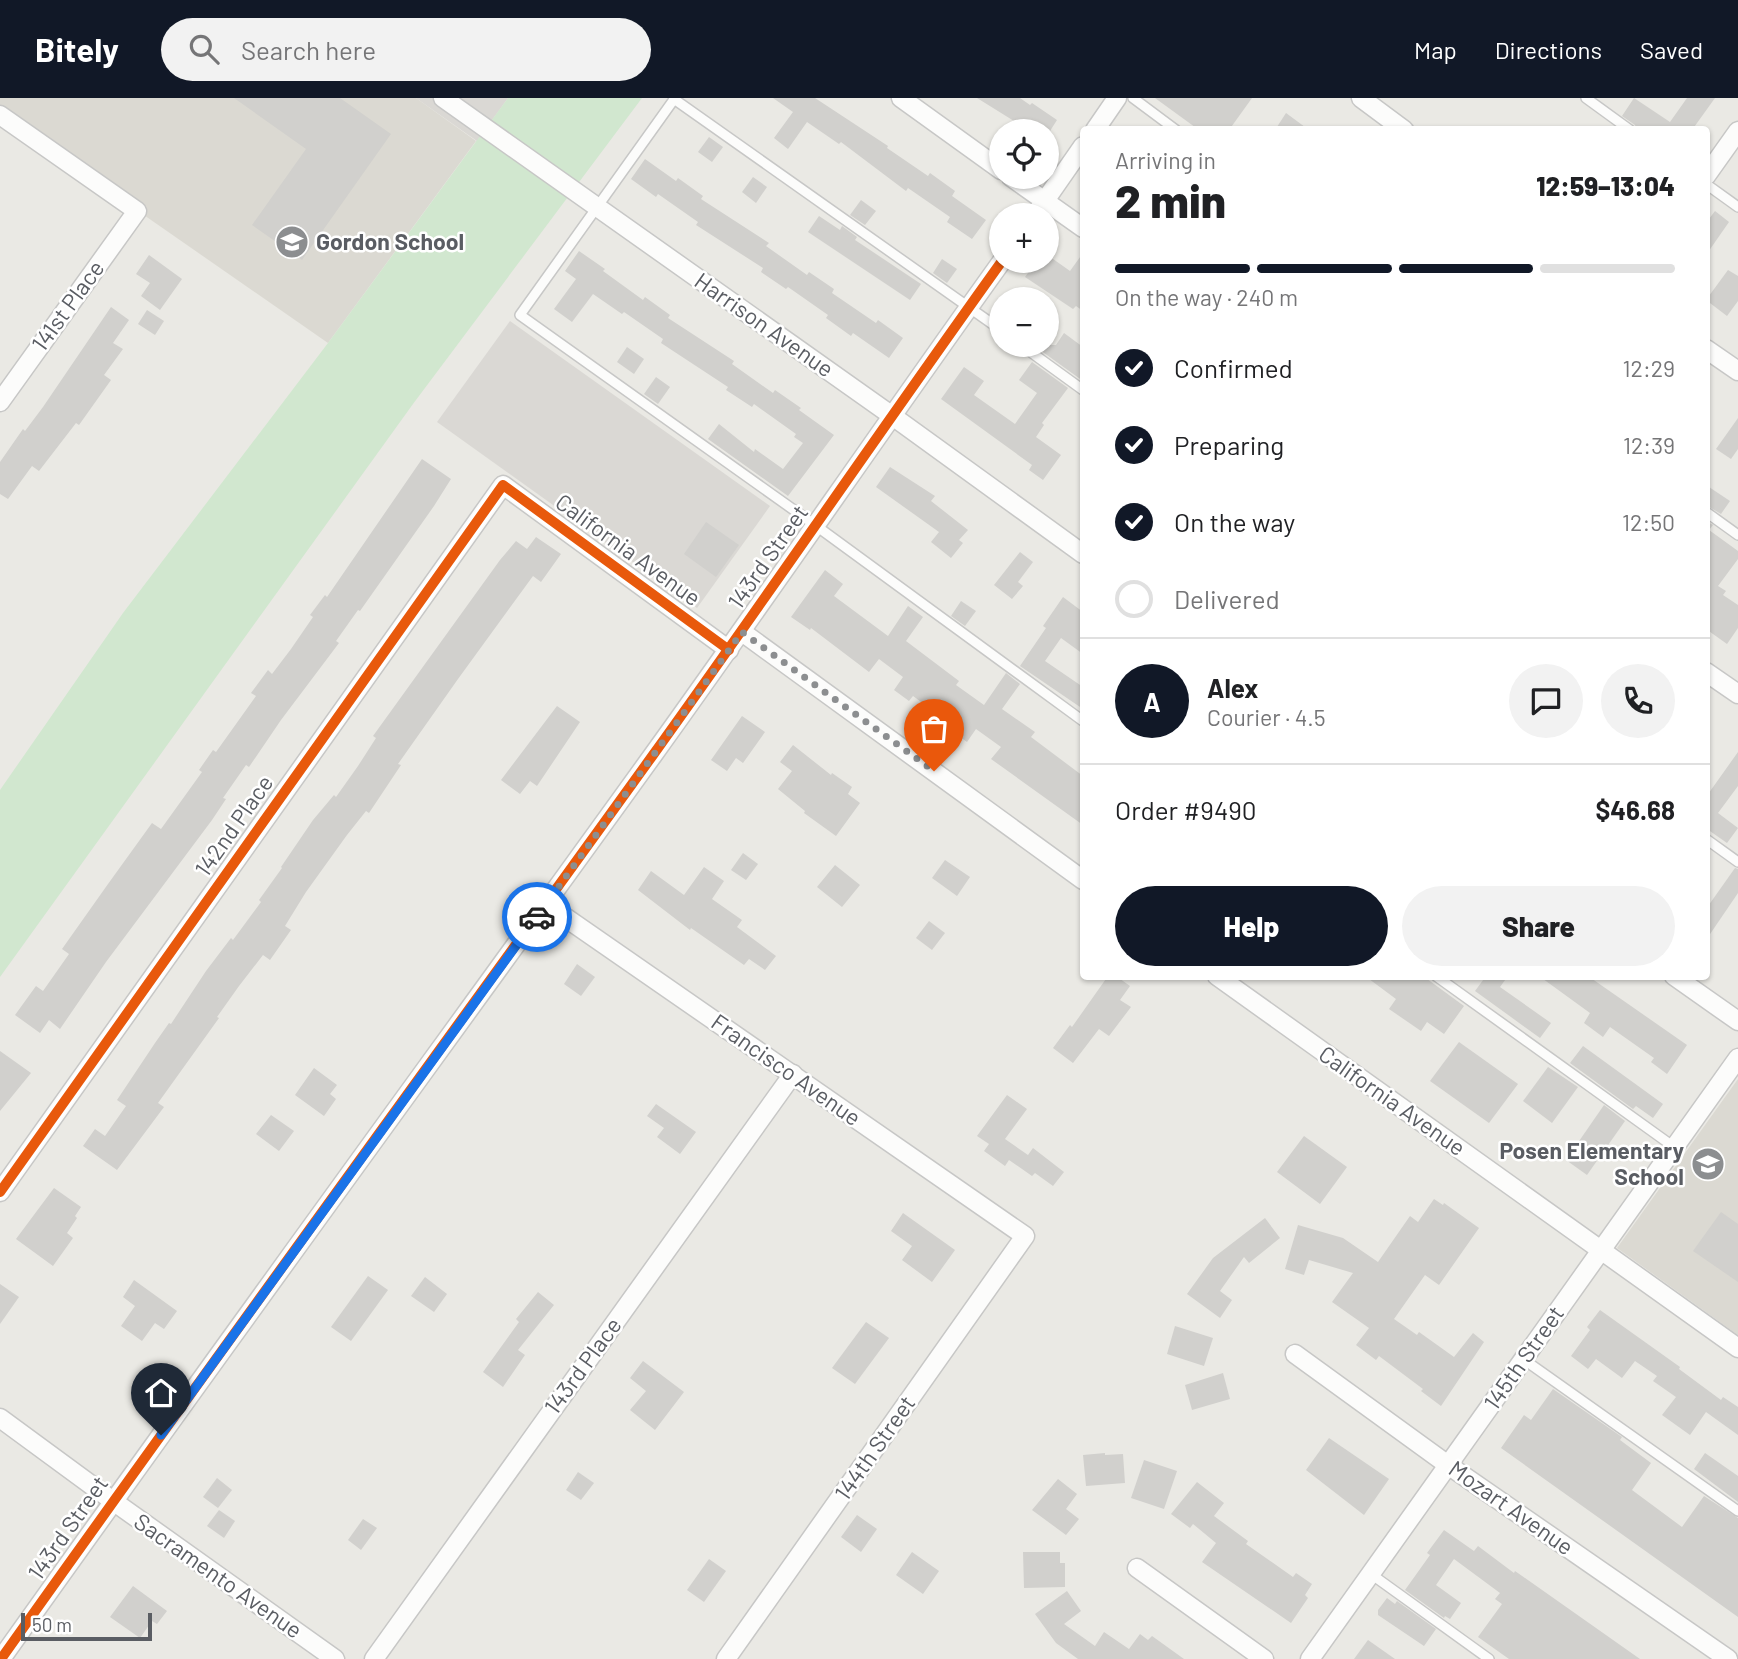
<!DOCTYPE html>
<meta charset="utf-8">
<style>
body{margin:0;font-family:Barlow,sans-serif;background:#f2f2f2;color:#202124;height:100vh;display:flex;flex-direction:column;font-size:26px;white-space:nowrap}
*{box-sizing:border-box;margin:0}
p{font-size:23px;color:#757577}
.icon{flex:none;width:38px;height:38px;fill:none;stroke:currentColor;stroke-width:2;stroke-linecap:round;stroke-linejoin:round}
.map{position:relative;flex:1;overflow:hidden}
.details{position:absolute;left:1080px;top:28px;width:630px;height:854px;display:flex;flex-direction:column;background:#fff;border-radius:7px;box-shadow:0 2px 5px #0004}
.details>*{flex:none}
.fabs{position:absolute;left:989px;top:21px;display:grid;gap:14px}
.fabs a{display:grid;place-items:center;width:70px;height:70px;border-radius:50%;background:#fff;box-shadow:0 2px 5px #0004;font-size:35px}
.scale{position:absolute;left:21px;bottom:18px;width:131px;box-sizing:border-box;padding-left:7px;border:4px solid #5a5d63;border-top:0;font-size:19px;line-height:24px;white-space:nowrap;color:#5a5d63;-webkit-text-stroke:5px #fff;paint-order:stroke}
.pin{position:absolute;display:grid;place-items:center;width:60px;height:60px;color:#fff;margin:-72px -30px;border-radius:50% 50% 50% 0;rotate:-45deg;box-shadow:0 0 7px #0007}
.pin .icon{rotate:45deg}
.courier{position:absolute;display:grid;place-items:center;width:70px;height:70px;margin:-35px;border:5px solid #1a73e8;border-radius:50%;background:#fff;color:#222;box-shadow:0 2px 9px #0007}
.headline em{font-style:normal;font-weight:800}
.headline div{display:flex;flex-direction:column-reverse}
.headline{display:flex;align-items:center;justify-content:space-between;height:119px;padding:0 35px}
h1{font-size:46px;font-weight:800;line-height:52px}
.bar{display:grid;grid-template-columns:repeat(4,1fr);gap:10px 7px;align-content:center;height:84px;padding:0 35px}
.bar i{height:9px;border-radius:5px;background:#e0e0e0}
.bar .on{background:#111827}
.bar p{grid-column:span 4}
.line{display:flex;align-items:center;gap:18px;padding:0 35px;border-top:2px solid #e0e0e0}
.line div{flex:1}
.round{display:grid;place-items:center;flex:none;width:74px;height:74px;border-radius:37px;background:#f2f2f2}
ol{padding:0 35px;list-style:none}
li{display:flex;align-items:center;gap:21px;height:77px}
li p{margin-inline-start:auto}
li .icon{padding:7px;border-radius:50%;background:#111827;color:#fff;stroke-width:4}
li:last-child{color:#757577}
li i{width:38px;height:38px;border:4px solid #e0e0e0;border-radius:50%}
.button{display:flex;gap:14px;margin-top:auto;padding:14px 35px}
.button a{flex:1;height:80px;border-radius:42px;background:#111827;color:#fff;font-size:28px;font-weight:800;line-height:80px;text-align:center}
.button a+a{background:#f2f2f2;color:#202124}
header{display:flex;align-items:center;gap:42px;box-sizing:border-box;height:98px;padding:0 35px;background:#111827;color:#fff}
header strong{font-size:33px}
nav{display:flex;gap:38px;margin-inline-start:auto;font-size:24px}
.search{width:490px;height:63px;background:#f2f2f2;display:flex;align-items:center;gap:18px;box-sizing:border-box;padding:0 24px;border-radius:38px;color:#757577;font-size:26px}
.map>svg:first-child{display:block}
</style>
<header>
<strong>Bitely</strong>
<div class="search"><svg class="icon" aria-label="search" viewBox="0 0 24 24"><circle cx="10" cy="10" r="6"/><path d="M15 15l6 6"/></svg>Search here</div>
<nav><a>Map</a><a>Directions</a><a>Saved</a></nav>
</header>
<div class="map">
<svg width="1738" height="1561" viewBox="0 0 1738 1561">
<rect width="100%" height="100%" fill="#eae9e4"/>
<g fill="#dad8d4">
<path d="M416,0H508L477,43Z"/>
<path d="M510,223L770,408L697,510L437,324Z"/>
</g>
<g fill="#dbd9d2">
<path d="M0,0H416L476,43L328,245L0,17Z"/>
<path d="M1738,981V1237L1617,1150Z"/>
</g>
<path fill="#d1e7cf" d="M508,0H642L413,306L0,879V692L123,515L328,245Z"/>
<g fill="#d1d0cd">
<path d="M234,0H340L391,36L302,162L252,127L306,51Z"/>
<path d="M773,0H815L888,48L887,50L928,78L930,75L955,93L952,98L986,122L972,141L947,124L950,119L908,90L906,93L841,44L839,46L807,24L788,51L774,40L793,14Z"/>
<path d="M977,0H1020L1030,7L1032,5L1057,22L1050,33H1030Z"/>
<path d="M1155,0H1252L1229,32H1199Z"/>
<path d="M1634,0L1670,24L1687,0H1715L1692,32H1637L1635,27L1622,18Z"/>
<path d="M1286,15L1309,32H1275Z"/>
<path d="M709,39L723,49L712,64L698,54Z"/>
<path d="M645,61L676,83L678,80L703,98L701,101L769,145L766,148L807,177L809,174L834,191L832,195L876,225L878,222L903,240L889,260L853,235L851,238L826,220L828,217L788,189L786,191L761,174L763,170L696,127L698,124L658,96L656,99L631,81Z"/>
<path d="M753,79L767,89L756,105L742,94Z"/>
<path d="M861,102L876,113L865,127L850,117Z"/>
<path d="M1715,113L1729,124L1706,157V125Z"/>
<path d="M819,118L840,132L842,128L857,139L855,142L921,186L910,202L808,134Z"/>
<path d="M579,153L605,171L603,173L643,202L645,199L670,217L668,220L734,263L732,266L773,295L775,292L801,310L799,312L834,337L788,398L708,341L719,326L754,354L755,351L783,371L803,345L794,339L796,336L754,306L752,309L726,292L728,289L661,245L663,241L624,214L622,216L593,196L572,224L554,211L576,181L565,173Z"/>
<path d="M1083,155V213L1076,208L1073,211L1025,179L1037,163H1046V156L1070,173Z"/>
<path d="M149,157L182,181L160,212L141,198L150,185L136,176Z"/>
<path d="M942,161L957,171L947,185L933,175Z"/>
<path d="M1728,172L1738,178V203L1727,218L1706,202Z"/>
<path d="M111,209L129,222L113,245L123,251L104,277L111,282L79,327L76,325L39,373L32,368L8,401L0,396V364L23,331L25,333L43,309Z"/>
<path d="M147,212L164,223L155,237L138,226Z"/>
<path d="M1064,235L1083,249V283L1040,252L1044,247H1056Z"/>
<path d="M627,249L644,261L634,276L617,264Z"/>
<path d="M1032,264L1068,290L1042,325L1044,327L1036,339L1061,357L1043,382L1029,372L1032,367L941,301L964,269L984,283L974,297L1015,326L1037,295L1019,282Z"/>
<path d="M656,279L670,289L658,306L644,296Z"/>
<path d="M1738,320V351L1731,361L1716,351Z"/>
<path d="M422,361L451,381L434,408L360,513L358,512L336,543L339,545L281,622L249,669L246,667L223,700L226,701L212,722L106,864L60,931L49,922L40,935L15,917L36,888L43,893L69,856L62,851L108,786L152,725L161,731L202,674L199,672L213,652L216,654L256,598L251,595L268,572L272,576L291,551L313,519L310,517L325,497L327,499Z"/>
<path d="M890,369L935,398L931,403L968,432L959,442L963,445L951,460L931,444L939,434L876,389Z"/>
<path d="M1706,387L1730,403L1721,416L1706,407Z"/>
<path d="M1706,423L1713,427L1709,432L1738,453V461L1718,488L1726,493L1723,497L1738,507V530L1727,546L1706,531Z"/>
<path d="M706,424L739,447L716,479L684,456Z"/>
<path d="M536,439L561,456L541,484L533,478L458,581L398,666L401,667L369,715L366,713L347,737L306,794L285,828L291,832L270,862L263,857L239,888L217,919L219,920L158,1005L164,1009L117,1072L83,1048L95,1031L105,1038L126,1008L117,1002L155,945L169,925L171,926L206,873L231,840L233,842L261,804L259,802L282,770L281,769L313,722L334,697L336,699L358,668L376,640L373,638L500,462L516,443L527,451Z"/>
<path d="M1020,454L1033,464L1018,484L1023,488L1012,501L994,487Z"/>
<path d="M825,472L843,486L834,498L888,538L908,508L923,519L906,543L959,583L956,587L984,607L1006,575L1020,586L1002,611L1035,634L1031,639L1083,678V727L991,661L1001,649L976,631L967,644L948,630L951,626L913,598L909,603L894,592L903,579L879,561L869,574L811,530L810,532L791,519Z"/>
<path d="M1063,499L1083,514V556L1061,540L1045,563L1083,589V611L1020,568L1046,530L1043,528Z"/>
<path d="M961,503L976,513L965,528L951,518Z"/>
<path d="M557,608L580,624L537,688L530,683L520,696L501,682Z"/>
<path d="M742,618L765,634L743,665L736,660L727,673L711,662Z"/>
<path d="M793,647L831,677L832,675L852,689L848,696L860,705L836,738L804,715L805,713L778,691L792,673L780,664Z"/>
<path d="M1738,654V688L1718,715L1738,730L1727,745L1707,731L1706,732V699Z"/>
<path d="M743,755L758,766L746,782L731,772Z"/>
<path d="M945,762L970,779L957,798L932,780Z"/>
<path d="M835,767L860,787L842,809L817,789Z"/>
<path d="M704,769L724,783L712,801L742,822L737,829L776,858L765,872L749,861L744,867L691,830L690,832L638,792L651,773L684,797Z"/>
<path d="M1735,770L1738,771V795L1706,842V811Z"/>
<path d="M929,823L945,835L932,852L916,840Z"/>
<path d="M577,866L595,879L581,898L564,886Z"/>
<path d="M1108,878H1116L1130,888L1120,902L1131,909L1109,938L1099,931L1073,965L1053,950L1070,927L1072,929Z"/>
<path d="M1365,878H1423L1464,908L1444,936L1427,924L1421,933L1389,911L1396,901Z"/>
<path d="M1486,878H1508L1500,889L1551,925L1540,940L1475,893Z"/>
<path d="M1539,878H1588L1687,947L1667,976L1651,964L1654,960L1610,929L1603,939L1584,925L1590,915Z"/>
<path d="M1459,944L1518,986L1489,1025L1430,983Z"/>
<path d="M1583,948L1663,1006L1653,1020L1636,1008L1633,1011L1570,965Z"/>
<path d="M0,953L31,975L0,1013Z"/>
<path d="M1548,969L1578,989L1552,1025L1523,1003Z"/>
<path d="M314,970L337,987L330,996L336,1001L324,1018L295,997Z"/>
<path d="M1007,997L1027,1011L1005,1041L1028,1057L1033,1050L1064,1074L1053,1088L1035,1075L1032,1078L1009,1062L1005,1068L984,1053L989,1046L977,1038Z"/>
<path d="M656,1006L696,1034L680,1056L657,1039L664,1030L647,1018Z"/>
<path d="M1604,1007L1625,1023L1587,1077L1566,1062Z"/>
<path d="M271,1017L294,1033L279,1053L256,1036Z"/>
<path d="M1304,1038L1347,1069L1320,1106L1277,1074Z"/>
<path d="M54,1090L81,1109L75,1118L77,1120L67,1135L73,1140L53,1168L16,1141Z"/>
<path d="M1434,1101L1443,1107L1444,1105L1479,1130L1439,1187L1425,1177L1394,1221L1417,1237L1419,1234L1454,1259L1473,1235L1484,1244L1441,1308L1421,1293L1423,1291L1379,1258L1376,1262L1356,1247L1369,1230L1332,1204L1353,1175L1309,1162L1304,1177L1285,1171L1298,1127L1343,1140L1378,1164L1410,1118L1418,1124Z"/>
<path d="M1721,1114L1738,1126V1184L1693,1153Z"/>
<path d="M903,1115L955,1152L932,1184L902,1162L912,1148L891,1133Z"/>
<path d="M1265,1120L1280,1140L1249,1165L1244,1159L1220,1193L1232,1202L1220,1220L1187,1196L1213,1160Z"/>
<path d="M368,1178L388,1192L351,1243L331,1229Z"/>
<path d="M425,1179L447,1196L434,1214L411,1198Z"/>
<path d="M134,1182L177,1213L164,1231L155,1225L142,1243L121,1228L135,1208L123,1199Z"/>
<path d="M0,1186L19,1199L0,1226Z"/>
<path d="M538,1194L554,1207L518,1252L525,1257L503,1289L483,1274L519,1224L516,1221Z"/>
<path d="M1600,1212L1680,1269L1679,1271L1721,1302L1723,1299L1738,1309V1337L1706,1314L1690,1337L1662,1317L1676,1299L1653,1283L1657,1278L1635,1263L1622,1280L1596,1261L1588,1271L1571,1258L1590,1232L1587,1229Z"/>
<path d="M866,1224L889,1240L855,1286L832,1270Z"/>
<path d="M1175,1228L1213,1240L1204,1268L1167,1256Z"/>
<path d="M643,1263L684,1294L655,1332L630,1312L646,1293L630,1280Z"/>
<path d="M1223,1275L1230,1301L1192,1312L1185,1287Z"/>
<path d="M1553,1291L1622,1339L1620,1342L1651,1365L1632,1392L1682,1429L1704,1398L1738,1420V1519L1501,1350L1524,1317L1531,1322Z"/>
<path d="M1329,1340L1389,1381L1364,1417L1306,1372Z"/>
<path d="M1105,1355V1357L1123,1356L1125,1385L1086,1388L1083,1357Z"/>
<path d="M1705,1355L1738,1378V1404L1694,1371Z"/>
<path d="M1144,1362L1177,1373L1164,1411L1131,1400Z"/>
<path d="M578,1374L594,1385L581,1402L566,1392Z"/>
<path d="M217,1380L232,1392L218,1410L203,1399Z"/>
<path d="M1058,1381L1077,1396L1066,1411L1079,1421L1066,1437L1032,1412Z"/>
<path d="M1197,1384L1224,1405L1214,1418L1248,1443L1246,1446L1293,1479L1296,1475L1312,1486L1305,1497L1308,1500L1291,1525L1202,1464L1216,1445L1193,1426L1190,1430L1171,1416Z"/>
<path d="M219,1412L235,1423L224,1440L207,1428Z"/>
<path d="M857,1417L877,1431L861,1454L841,1439Z"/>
<path d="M363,1421L377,1430L361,1452L348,1442Z"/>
<path d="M1444,1432L1474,1453L1478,1448L1514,1475L1515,1473L1640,1561H1509L1478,1539L1502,1506L1495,1501L1500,1495L1454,1461L1436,1487L1461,1505L1450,1521L1445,1518L1444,1520L1405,1492L1430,1457L1427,1455Z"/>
<path d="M912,1454L939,1473L923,1496L896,1477Z"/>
<path d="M1023,1454H1060V1465H1065V1489L1024,1490Z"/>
<path d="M709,1461L726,1473L704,1504L687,1492Z"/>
<path d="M133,1488L167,1513L157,1526L152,1523L140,1540L110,1519Z"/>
<path d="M1067,1493L1081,1513L1064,1526L1095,1548L1104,1534L1129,1551L1140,1536L1148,1542L1152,1538L1184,1561H1078L1056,1545L1035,1516Z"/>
<path d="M1387,1500L1395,1506L1397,1503L1436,1531L1424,1548L1378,1517V1512Z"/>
<path d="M1368,1542L1395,1561H1354Z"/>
</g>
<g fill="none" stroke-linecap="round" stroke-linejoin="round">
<defs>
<g id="lane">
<path d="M675,0L520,217L815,427L1083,623"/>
<path d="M1133,0L1176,32"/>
<path d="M1586,0L1630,32"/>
<path d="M674,1L1001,232"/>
<path d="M1706,86L1738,109"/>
<path d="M1021,247L1083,292"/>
<path d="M1706,414L1738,437"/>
<path d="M1706,741L1738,764"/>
<path d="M1436,878L1674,1049"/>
<path d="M1523,1261L1738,1413"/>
<path d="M1371,1476L1489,1561"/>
</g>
<g id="street">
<path d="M443,0L891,317L1083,456"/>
<path d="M901,0L1001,72"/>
<path d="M1361,0L1404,32"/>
<path d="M0,17L137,113L0,304"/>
<path d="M1095,32L1117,0"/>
<path d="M1706,78L1738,33"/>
<path d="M1011,79L1083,130"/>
<path d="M1035,117L1083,48"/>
<path d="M1706,251L1738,273"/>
<path d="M742,534L1083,782"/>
<path d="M1706,574L1738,596"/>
<path d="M546,806L1025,1138L726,1561"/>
<path d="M1217,878L1738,1250"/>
<path d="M1674,878L1738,923"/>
<path d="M0,1094L503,387L729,552"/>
<path d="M1295,1256L1448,1367L1728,1561"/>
<path d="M0,1320L113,1403L335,1561"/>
<path d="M1137,1470L1264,1561"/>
<path d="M1,1561C216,1258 436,958 653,657C771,493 885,326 1002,163"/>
<path d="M374,1561L793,976"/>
<path d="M1310,1561L1738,960"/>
</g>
</defs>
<use href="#lane" stroke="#c7c7c6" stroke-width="12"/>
<use href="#street" stroke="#c7c7c6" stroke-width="21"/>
<use href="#lane" stroke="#fcfcfb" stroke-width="9"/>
<use href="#street" stroke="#fcfcfb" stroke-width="18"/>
<defs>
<g id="cycleway">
<path d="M0,1094L503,387L729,552"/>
<path d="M1,1561C216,1258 436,958 653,657C771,493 885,326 1002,163"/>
</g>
</defs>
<use href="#cycleway" stroke="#fff" stroke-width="15"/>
<use href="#cycleway" stroke="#e8590c" stroke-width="10"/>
</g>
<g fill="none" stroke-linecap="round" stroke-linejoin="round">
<path stroke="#8c8e90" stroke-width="7" stroke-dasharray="0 12.6" d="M537,819L742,534L934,673"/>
<path stroke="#1a73e8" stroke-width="9" d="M161,1337L537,819"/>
</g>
<defs>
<symbol id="school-disc" viewBox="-11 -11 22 22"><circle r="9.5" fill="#8c8e90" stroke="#fff"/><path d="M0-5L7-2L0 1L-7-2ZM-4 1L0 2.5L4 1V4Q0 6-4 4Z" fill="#fff"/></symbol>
</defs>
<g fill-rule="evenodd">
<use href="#school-disc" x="273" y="125" width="38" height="38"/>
<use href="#school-disc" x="1689" y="1047" width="38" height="38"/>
</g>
<g text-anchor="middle" stroke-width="5" stroke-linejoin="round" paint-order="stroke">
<g font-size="23" font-weight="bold" fill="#5a5d63" stroke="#fff" text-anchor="start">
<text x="316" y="152">Gordon School</text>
<text x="1684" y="1061" text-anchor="end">Posen Elementary<tspan x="1684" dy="26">School</tspan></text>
</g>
<g font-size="23" fill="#5a5d63" stroke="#fff">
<text transform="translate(68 208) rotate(-54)" y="8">141st Place</text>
<text transform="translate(764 227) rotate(35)" y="8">Harrison Avenue</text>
<text transform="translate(628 452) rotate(36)" y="8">California Avenue</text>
<text transform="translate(768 459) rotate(-55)" y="8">143rd Street</text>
<text transform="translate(234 728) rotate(-55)" y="8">142nd Place</text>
<text transform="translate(786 972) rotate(35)" y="8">Francisco Avenue</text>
<text transform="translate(1392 1003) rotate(35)" y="8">California Avenue</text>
<text transform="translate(1524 1260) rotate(-55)" y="8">145th Street</text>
<text transform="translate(583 1268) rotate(-54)" y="8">143rd Place</text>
<text transform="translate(875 1350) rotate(-55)" y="8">144th Street</text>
<text transform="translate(1511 1410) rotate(35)" y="8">Mozart Avenue</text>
<text transform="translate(68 1430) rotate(-55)" y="8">143rd Street</text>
<text transform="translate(218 1478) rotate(35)" y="8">Sacramento Avenue</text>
</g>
</g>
</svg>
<div class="fabs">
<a><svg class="icon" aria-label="locate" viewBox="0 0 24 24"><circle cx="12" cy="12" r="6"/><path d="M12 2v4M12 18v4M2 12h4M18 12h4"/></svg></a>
<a>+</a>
<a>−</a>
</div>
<div class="scale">50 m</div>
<div class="pin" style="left:934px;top:673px;background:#ea580c"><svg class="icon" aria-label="bag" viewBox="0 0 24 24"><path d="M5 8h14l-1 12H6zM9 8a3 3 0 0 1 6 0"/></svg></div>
<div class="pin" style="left:161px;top:1337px;background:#1f2937"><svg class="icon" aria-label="home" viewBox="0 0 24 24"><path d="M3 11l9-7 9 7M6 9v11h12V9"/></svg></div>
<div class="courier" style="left:537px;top:819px"><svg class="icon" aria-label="car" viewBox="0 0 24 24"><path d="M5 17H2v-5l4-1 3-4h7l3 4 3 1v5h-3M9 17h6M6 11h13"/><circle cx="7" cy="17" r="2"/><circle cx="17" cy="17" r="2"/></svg></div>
<section class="details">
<div class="headline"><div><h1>2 min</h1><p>Arriving in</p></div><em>12:59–13:04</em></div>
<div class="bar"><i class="on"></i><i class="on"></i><i class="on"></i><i></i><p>On the way · 240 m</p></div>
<ol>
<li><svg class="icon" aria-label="check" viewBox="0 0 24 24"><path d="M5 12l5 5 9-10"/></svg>Confirmed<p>12:29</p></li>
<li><svg class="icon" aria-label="check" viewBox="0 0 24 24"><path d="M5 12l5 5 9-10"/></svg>Preparing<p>12:39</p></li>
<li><svg class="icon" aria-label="check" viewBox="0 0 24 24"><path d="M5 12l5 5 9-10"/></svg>On the way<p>12:50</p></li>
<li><i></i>Delivered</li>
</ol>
<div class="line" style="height:126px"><b class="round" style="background:#111827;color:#fff">A</b><div><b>Alex</b><p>Courier · 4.5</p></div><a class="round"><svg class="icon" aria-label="chat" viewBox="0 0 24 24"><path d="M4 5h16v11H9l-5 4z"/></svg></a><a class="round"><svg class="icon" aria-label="phone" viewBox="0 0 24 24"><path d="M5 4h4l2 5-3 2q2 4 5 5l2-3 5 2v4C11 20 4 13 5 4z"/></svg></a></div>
<div class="line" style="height:91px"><div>Order #9490</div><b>$46.68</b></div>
<div class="button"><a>Help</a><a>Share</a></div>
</section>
</div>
